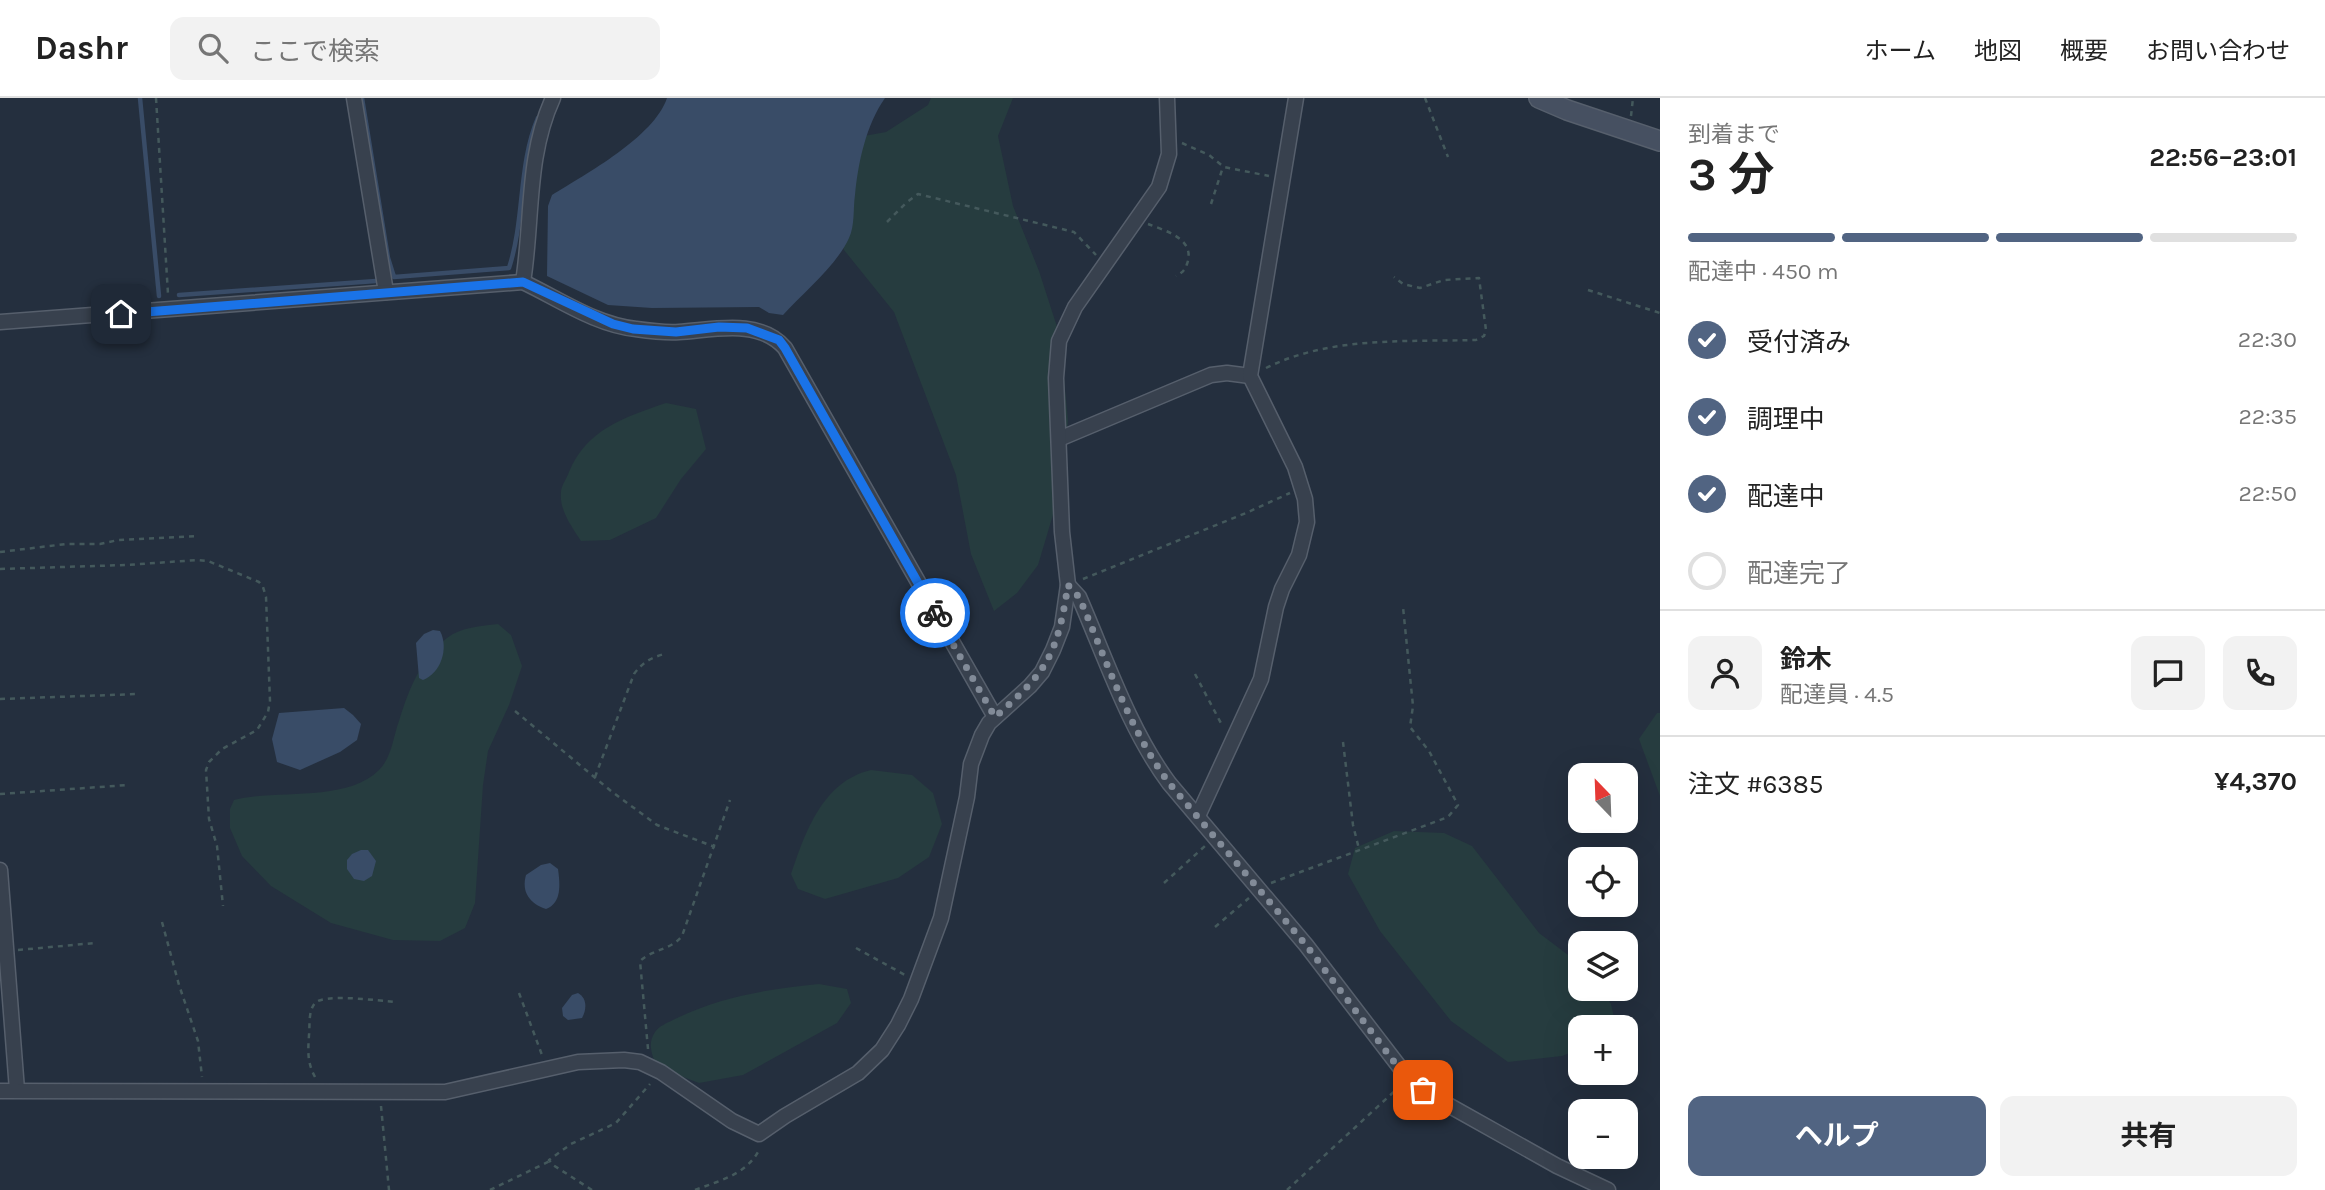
<!DOCTYPE html>
<html lang="ja">
<meta charset="utf-8">
<style>
body{margin:0;font-family:Karla,"Noto Sans JP",sans-serif;background:#f2f2f2;color:#222;height:100vh;display:flex;flex-direction:column;font-size:26px;white-space:nowrap}
*{box-sizing:border-box;margin:0}
p{font-size:23px;color:#767676}
.icon{flex:none;width:38px;height:38px;fill:none;stroke:currentColor;stroke-width:2;stroke-linecap:round;stroke-linejoin:round}
.map{position:relative;flex:1;overflow:hidden}
.panel{display:flex;flex-direction:column;background:#fff;width:665px}
.panel>*{flex:none}
.needle{width:46px;rotate:337deg}
.tools{position:absolute;left:1568px;top:665px;display:grid;gap:14px}
.tools a{display:grid;place-items:center;width:70px;height:70px;border-radius:14px;background:#fff;box-shadow:0 7px 28px #0002;font-size:35px}
.pin{position:absolute;display:grid;place-items:center;width:60px;height:60px;color:#fff;margin:-30px;border-radius:14px;box-shadow:0 4px 10px #0006}
.courier{position:absolute;display:grid;place-items:center;width:70px;height:70px;margin:-35px;border:5px solid #1a73e8;border-radius:50%;background:#fff;color:#222;box-shadow:0 2px 9px #0007}
.headline em{font-style:normal;font-weight:700}
.headline div{display:flex;flex-direction:column-reverse}
.headline{display:flex;align-items:center;justify-content:space-between;height:119px;padding:0 28px}
h1{font-size:46px;font-weight:700;line-height:52px}
.bar{display:grid;grid-template-columns:repeat(4,1fr);gap:10px 7px;align-content:center;height:84px;padding:0 28px}
.bar i{height:9px;border-radius:5px;background:#e0e0e0}
.bar .current{background:#516482}
.bar p{grid-column:span 4}
.line{display:flex;align-items:center;gap:18px;padding:0 28px;border-top:2px solid #e0e0e0}
.line div{flex:1}
.round{display:grid;place-items:center;flex:none;width:74px;height:74px;border-radius:14px;background:#f2f2f2}
ol{padding:0 28px;list-style:none}
li{display:flex;align-items:center;gap:21px;height:77px}
li p{margin-inline-start:auto}
li .icon{padding:7px;border-radius:50%;background:#516482;color:#fff;stroke-width:4}
li:last-child{color:#767676}
li i{width:38px;height:38px;border:4px solid #e0e0e0;border-radius:50%}
.primary-button{display:flex;gap:14px;margin-top:auto;padding:14px 28px}
.primary-button a{flex:1;height:80px;border-radius:14px;background:#516482;color:#fff;font-size:28px;font-weight:700;line-height:80px;text-align:center}
.primary-button a+a{background:#f2f2f2;color:#222}
header{display:flex;align-items:center;gap:42px;box-sizing:border-box;height:98px;padding:0 35px;background:#fff;border-bottom:2px solid #e0e0e0}
header strong{font-size:33px}
nav{display:flex;gap:38px;margin-inline-start:auto;font-size:24px}
.search{width:490px;height:63px;background:#f2f2f2;display:flex;align-items:center;gap:18px;box-sizing:border-box;padding:0 24px;border-radius:14px;color:#767676;font-size:26px}
main{display:flex;flex:1;min-height:0}
.map>svg:first-child{display:block}
</style>
<header>
<strong>Dashr</strong>
<div class="search"><svg class="icon" aria-label="search" viewBox="0 0 24 24"><circle cx="10" cy="10" r="6"/><path d="M15 15l6 6"/></svg>ここで検索</div>
<nav><a>ホーム</a><a>地図</a><a>概要</a><a>お問い合わせ</a></nav>
</header>
<main>
<div class="map">
<svg width="1660" height="1092" viewBox="0 0 1660 1092">
<rect width="100%" height="100%" fill="#242f3e"/>
<g fill="#263c3f">
<path d="M931,0H1013L998,38L1013,108L1039,173L1060,238L1068,323L1061,390L1038,467L1017,495L994,513L971,456L956,377L894,214L844,152L822,102L831,44L886,34L928,7Z"/>
<path d="M666,305L696,311L706,351L681,381L656,420L610,442L581,443C572,429 559,412 561,394C561,388 567,380 569,374C587,331 625,319 666,305Z"/>
<path d="M498,526L511,537L522,568L509,607L488,653L483,687L475,805L465,830L440,843L393,842L331,825L271,788L242,758L230,730V711L234,702C275,691 346,705 379,672C392,659 393,639 399,623C408,593 421,560 447,540C461,529 481,528 498,526Z"/>
<path d="M1657,615H1660V698L1639,641Z"/>
<path d="M871,672L912,677L933,695L942,726L929,759L898,780L825,801L798,791L791,776C805,734 823,683 871,672Z"/>
<path d="M1394,733L1444,735L1472,748L1539,835L1580,866V891H1601L1611,906L1616,928L1580,929V951L1562,958L1508,964L1451,923L1380,833L1348,776L1355,750Z"/>
<path d="M819,886L847,891L851,905L837,925L743,977L699,985L657,969C652,957 647,946 655,934C659,928 667,925 673,922C719,899 768,891 819,886Z"/>
</g>
<g fill="#394c67">
<path d="M667,0H885C866,27 858,65 855,97C853,110 855,128 849,140C837,167 803,195 783,217L769,215L759,209L652,210L608,207L547,178L548,108L552,97C586,76 654,39 667,0Z"/>
<path d="M433,532L440,533C449,550 441,575 423,582L419,580L416,545L424,536Z"/>
<path d="M344,610L353,617L361,626L357,642L340,654L300,672L277,664L272,641L279,615Z"/>
<path d="M361,752H368L376,763L372,778L364,783L354,781L347,771V762L352,756Z"/>
<path d="M550,765L558,771C560,786 562,805 546,811C530,806 521,794 526,777L541,767Z"/>
<path d="M578,895C587,900 587,911 582,920L568,922L563,918L562,910L572,897Z"/>
</g>
<g fill="none" stroke-linecap="round" stroke-linejoin="round">
<g stroke="#394c67" stroke-width="4.5">
<path d="M140,0L159,198"/>
<path d="M362,0L388,160L394,179L509,170C525,121 518,67 538,20"/>
<path d="M179,197L376,183"/>
</g>
<defs>
<g id="street">
<path d="M354,0L386,194"/>
<path d="M523,184C533,122 526,59 553,0"/>
<path d="M0,224L523,184C559,201 596,227 636,231C650,233 665,235 679,234C713,232 759,220 785,250L995,619"/>
<path d="M1059,341L1211,277L1227,275L1250,278"/>
<path d="M1068,487L1079,499C1106,561 1129,631 1169,685L1306,847L1408,980L1441,1003L1557,1068L1608,1092"/>
<path d="M1198,718L1261,581L1276,509L1282,491L1299,457L1307,424L1305,401L1295,369L1250,278L1296,0"/>
<path d="M0,772L17,992"/>
<path d="M0,993L445,994L578,964L624,962L640,964L661,974L732,1023L759,1036L785,1018L858,975L882,952L898,927L911,901L941,820L967,699L971,666L982,637L989,625L1030,588L1042,574L1053,552L1062,529L1068,487L1062,434L1056,280L1059,243L1075,209L1159,89L1169,56L1167,0"/>
</g>
<path id="secondary" d="M1539,0L1567,12L1660,43"/>
</defs>
<use href="#street" stroke="#565f6c" stroke-width="17"/>
<use href="#secondary" stroke="#565f6c" stroke-width="22"/>
<g stroke="#44595c" stroke-width="2.5" stroke-dasharray="5 5" stroke-linecap="butt">
<path d="M156,0L168,196"/>
<path d="M1425,0L1448,59"/>
<path d="M1631,18L1633,0"/>
<path d="M1182,45L1209,57L1224,69L1269,78"/>
<path d="M1211,106L1223,69"/>
<path d="M887,124L906,105L918,96L1074,134L1096,157"/>
<path d="M1148,126C1166,133 1196,141 1187,166C1185,172 1182,175 1176,178"/>
<path d="M1588,192L1660,215"/>
<path d="M1266,270C1330,238 1407,244 1476,242L1484,238L1486,232L1479,180L1444,182L1420,190L1403,186L1394,179"/>
<path d="M0,454L66,446H100L118,442L197,438"/>
<path d="M0,471L126,467L198,462L208,463L259,484L263,489L266,499L270,603L268,614L257,632L222,651L209,664L206,672L209,721L217,748L223,808"/>
<path d="M1083,481L1246,415L1290,395"/>
<path d="M1195,576L1223,629"/>
<path d="M0,601L138,596"/>
<path d="M515,613L611,693L657,727L715,749"/>
<path d="M1343,644L1353,727L1359,751"/>
<path d="M595,679L634,576C642,565 650,560 664,556"/>
<path d="M0,696L128,687"/>
<path d="M1164,785L1205,748"/>
<path d="M1271,785L1448,719L1458,707L1429,653L1410,629L1413,608L1403,509"/>
<path d="M162,824L179,887L198,943L202,979"/>
<path d="M1215,829L1249,800"/>
<path d="M856,850L905,877"/>
<path d="M18,852L95,845"/>
<path d="M519,895L542,957"/>
<path d="M648,951L640,863C653,851 671,852 682,838L730,702"/>
<path d="M315,979C307,964 308,953 309,937C310,928 308,913 315,905C324,895 381,903 395,904"/>
<path d="M381,1008L389,1092"/>
<path d="M490,1092L550,1063"/>
<path d="M592,1092L553,1067L549,1062L571,1046L616,1025L650,986"/>
<path d="M695,1092C721,1082 748,1076 760,1050"/>
<path d="M1287,1092L1398,990"/>
</g>
<use href="#street" stroke="#38414e" stroke-width="14"/>
<use href="#secondary" stroke="#465061" stroke-width="19"/>
</g>
<g fill="none" stroke-linecap="round" stroke-linejoin="round">
<path stroke="#828b98" stroke-width="7" stroke-dasharray="0 12.6" d="M935,515L995,619C1048,573 1057,557 1068,487L1079,499C1106,561 1129,631 1169,685L1306,847L1398,969L1408,980L1423,992"/>
<path stroke="#1a73e8" stroke-width="9" d="M121,216L523,184L613,226L633,231L676,234L719,229L747,230L779,242L785,250L935,515"/>
</g>
</svg>
<div class="tools">
<a><svg class="needle" viewBox="-14 -14 28 28"><path d="M0-13l5 13h-10z" fill="#e53935"/><path d="M0 13l5-13h-10z" fill="#767676"/></svg></a>
<a><svg class="icon" aria-label="locate" viewBox="0 0 24 24"><circle cx="12" cy="12" r="6"/><path d="M12 2v4M12 18v4M2 12h4M18 12h4"/></svg></a>
<a><svg class="icon" aria-label="layers" viewBox="0 0 24 24"><path d="M12 4l9 5-9 5-9-5zM3 14l9 5 9-5"/></svg></a>
<a>+</a>
<a>−</a>
</div>
<div class="pin" style="left:1423px;top:992px;background:#ea580c"><svg class="icon" aria-label="bag" viewBox="0 0 24 24"><path d="M5 8h14l-1 12H6zM9 8a3 3 0 0 1 6 0"/></svg></div>
<div class="pin" style="left:121px;top:216px;background:#1f2937"><svg class="icon" aria-label="home" viewBox="0 0 24 24"><path d="M3 11l9-7 9 7M6 9v11h12V9"/></svg></div>
<div class="courier" style="left:935px;top:515px"><svg class="icon" aria-label="bike" viewBox="0 0 24 24"><circle cx="6" cy="16" r="4"/><circle cx="18" cy="16" r="4"/><path d="M6 16l4-8h5l3 8M10 8l3 8H6M13 5h3"/></svg></div>
</div>
<section class="panel">
<div class="headline"><div><h1>3 分</h1><p>到着まで</p></div><em>22:56–23:01</em></div>
<div class="bar"><i class="current"></i><i class="current"></i><i class="current"></i><i></i><p>配達中 · 450 m</p></div>
<ol>
<li><svg class="icon" aria-label="check" viewBox="0 0 24 24"><path d="M5 12l5 5 9-10"/></svg>受付済み<p>22:30</p></li>
<li><svg class="icon" aria-label="check" viewBox="0 0 24 24"><path d="M5 12l5 5 9-10"/></svg>調理中<p>22:35</p></li>
<li><svg class="icon" aria-label="check" viewBox="0 0 24 24"><path d="M5 12l5 5 9-10"/></svg>配達中<p>22:50</p></li>
<li><i></i>配達完了</li>
</ol>
<div class="line" style="height:126px"><a class="round"><svg class="icon" aria-label="person" viewBox="0 0 24 24"><circle cx="12" cy="8" r="4"/><path d="M4 21q1-7 8-7t8 7"/></svg></a><div><b>鈴木</b><p>配達員 · 4.5</p></div><a class="round"><svg class="icon" aria-label="chat" viewBox="0 0 24 24"><path d="M4 5h16v11H9l-5 4z"/></svg></a><a class="round"><svg class="icon" aria-label="phone" viewBox="0 0 24 24"><path d="M5 4h4l2 5-3 2q2 4 5 5l2-3 5 2v4C11 20 4 13 5 4z"/></svg></a></div>
<div class="line" style="height:91px"><div>注文 #6385</div><b>¥4,370</b></div>
<div class="primary-button"><a>ヘルプ</a><a>共有</a></div>
</section>
</main>
